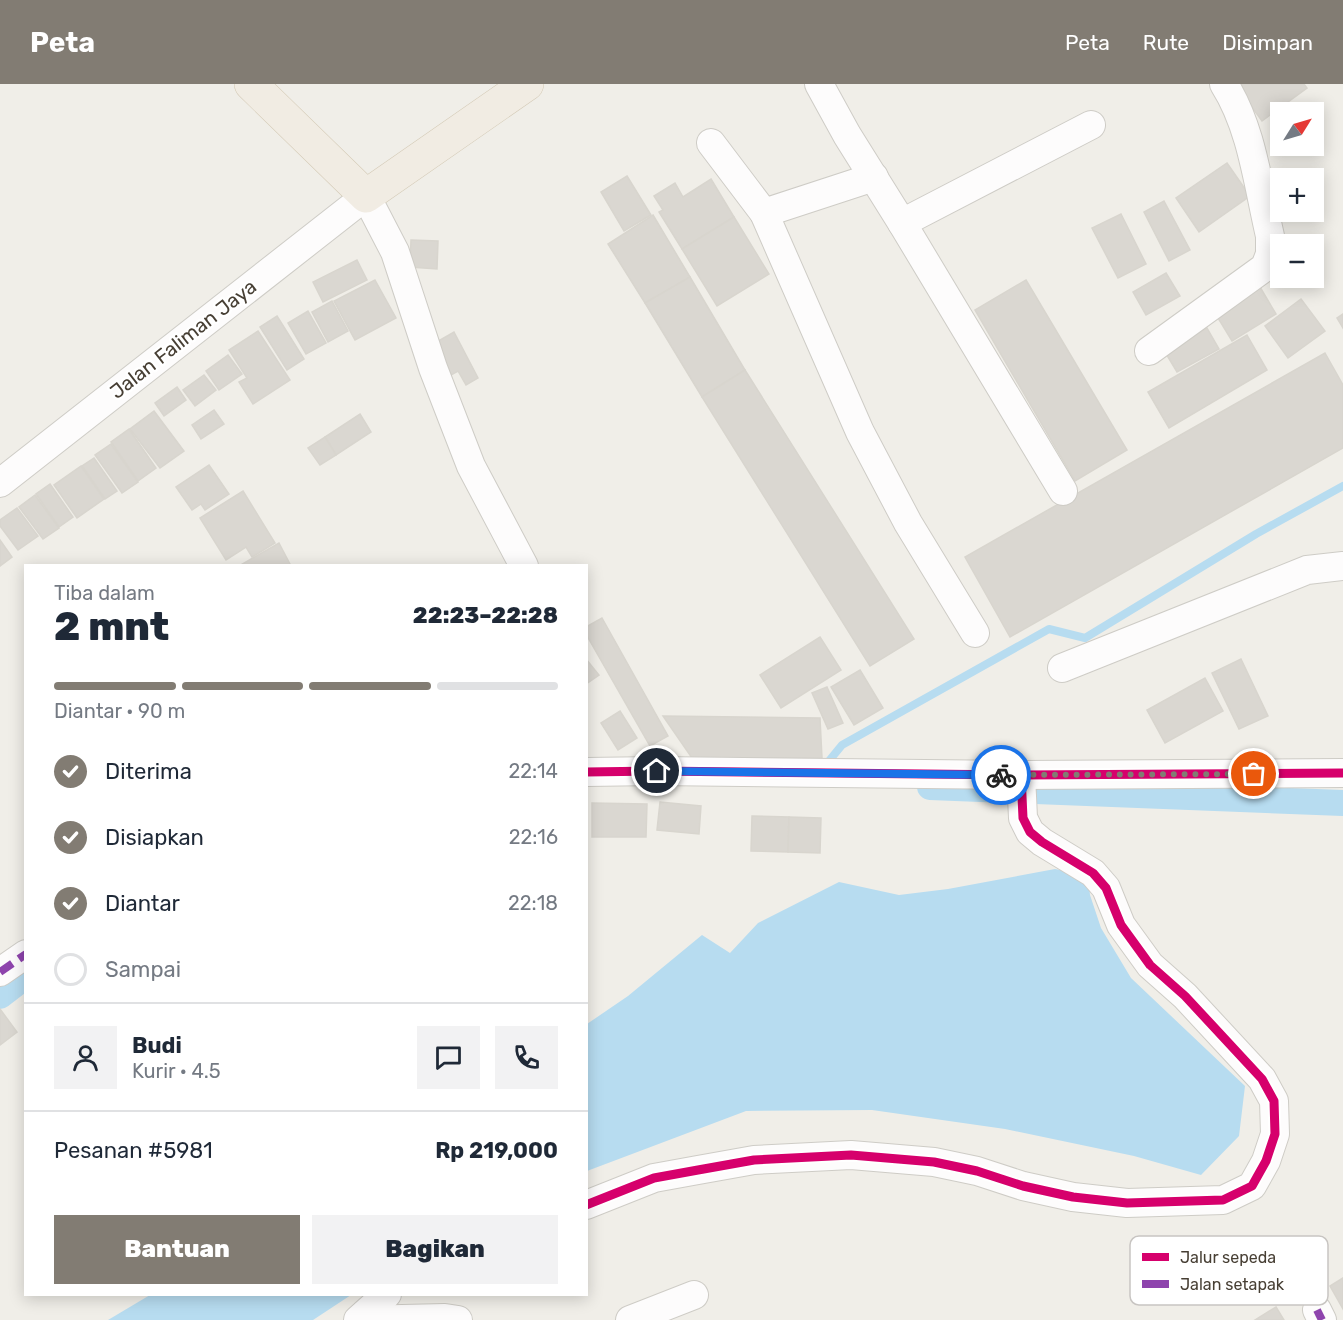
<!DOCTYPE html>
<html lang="id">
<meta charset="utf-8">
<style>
body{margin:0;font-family:Rubik,sans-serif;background:#f2f2f3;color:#1f2937;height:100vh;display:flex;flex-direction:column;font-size:22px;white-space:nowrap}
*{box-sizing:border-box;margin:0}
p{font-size:20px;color:#747a83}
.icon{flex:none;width:33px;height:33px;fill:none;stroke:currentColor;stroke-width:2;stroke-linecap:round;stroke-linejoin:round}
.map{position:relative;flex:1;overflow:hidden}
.side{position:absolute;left:24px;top:480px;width:564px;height:732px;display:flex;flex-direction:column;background:#fff;border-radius:0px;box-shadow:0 3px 15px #0003}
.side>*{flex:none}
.needle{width:39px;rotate:53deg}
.tools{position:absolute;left:1270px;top:18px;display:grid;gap:12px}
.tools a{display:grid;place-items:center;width:54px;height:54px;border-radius:0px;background:#fff;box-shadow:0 3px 15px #0003;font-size:30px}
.pin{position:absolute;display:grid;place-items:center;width:51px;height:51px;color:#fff;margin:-26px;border:3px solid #fff;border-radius:50%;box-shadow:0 2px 6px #0007}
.courier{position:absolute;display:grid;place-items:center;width:60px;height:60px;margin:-30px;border:4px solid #1a73e8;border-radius:50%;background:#fff;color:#222;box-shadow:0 2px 8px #0007}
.headline em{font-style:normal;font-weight:800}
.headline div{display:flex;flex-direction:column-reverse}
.headline{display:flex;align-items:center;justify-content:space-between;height:102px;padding:0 30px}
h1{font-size:39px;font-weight:800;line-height:45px}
.bar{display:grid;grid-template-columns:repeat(4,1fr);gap:9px 6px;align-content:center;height:72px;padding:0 30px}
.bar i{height:8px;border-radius:4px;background:#e0e1e3}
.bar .selected{background:#827c73}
.bar p{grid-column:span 4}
.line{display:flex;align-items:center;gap:15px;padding:0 30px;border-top:2px solid #e0e1e3}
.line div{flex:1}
.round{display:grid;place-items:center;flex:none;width:63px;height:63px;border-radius:0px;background:#f2f2f3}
ol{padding:0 30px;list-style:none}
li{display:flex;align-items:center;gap:18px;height:66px}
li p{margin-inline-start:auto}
li .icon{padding:6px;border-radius:50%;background:#827c73;color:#fff;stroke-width:4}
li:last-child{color:#747a83}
li i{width:33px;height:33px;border:3px solid #e0e1e3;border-radius:50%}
.primary-button{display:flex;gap:12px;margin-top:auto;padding:12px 30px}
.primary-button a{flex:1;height:69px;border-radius:0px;background:#827c73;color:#fff;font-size:24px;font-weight:800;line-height:69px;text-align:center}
.primary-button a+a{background:#f2f2f3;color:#1f2937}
header{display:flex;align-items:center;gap:36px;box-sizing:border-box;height:84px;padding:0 30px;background:#827c73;color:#fff}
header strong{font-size:28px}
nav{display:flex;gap:33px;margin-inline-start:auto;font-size:21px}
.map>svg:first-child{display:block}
</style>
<header>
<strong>Peta</strong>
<nav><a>Peta</a><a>Rute</a><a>Disimpan</a></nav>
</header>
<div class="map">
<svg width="1343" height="1236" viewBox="0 0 1343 1236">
<rect width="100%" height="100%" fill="#f0eee8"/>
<g fill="#b7dcf0">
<path d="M1055,785L1088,791L1090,811L1101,844L1131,894L1245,1002L1239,1052L1201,1091L1134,1072L1005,1045L872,1026L746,1027L587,1087V940L628,912L702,851L730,869L758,839L839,798L899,811L948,805Z"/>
<path d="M150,1211V1210L351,1211L313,1236H108Z"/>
</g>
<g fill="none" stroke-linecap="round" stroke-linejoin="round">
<path stroke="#b7dcf0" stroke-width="8" d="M824,683L842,661L1049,545L1085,554L1256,450L1343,402"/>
<g stroke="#b7dcf0" stroke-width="26">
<path d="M930,703L1343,719"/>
<path d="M0,912L26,892"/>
</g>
</g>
<g fill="#dad7d1" stroke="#d8d5ce" stroke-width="1.5">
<path d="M1235,0H1304L1307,4L1262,37Z"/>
<path d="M1227,79L1250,112L1199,148L1176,114Z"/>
<path d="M627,92L651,131L624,147L601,108Z"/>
<path d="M711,95L734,133L682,165L659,128L663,126L654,112L675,99L683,113Z"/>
<path d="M1164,117L1190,166L1169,177L1144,128Z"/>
<path d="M1121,130L1146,180L1118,194L1092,144Z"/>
<path d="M653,131L690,193L645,219L608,160Z"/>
<path d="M734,133L769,190L717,222L682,165Z"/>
<path d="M411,156L438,157L437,185L410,183Z"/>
<path d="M357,176L367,196L323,218L313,198Z"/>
<path d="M1166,189L1180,212L1146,231L1133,208Z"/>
<path d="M690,193L745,286L702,313L645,219Z"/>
<path d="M375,196L396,234L355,256L334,217Z"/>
<path d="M1026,196L1127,366L1075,397L975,226Z"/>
<path d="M1260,203L1276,230L1232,257L1215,229Z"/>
<path d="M1301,215L1325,247L1288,274L1265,242Z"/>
<path d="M332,217L348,247L328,258L312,228Z"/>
<path d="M308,227L326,259L306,270L288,239Z"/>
<path d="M1343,230V244L1337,234Z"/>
<path d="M277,232L304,275L287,286L260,243Z"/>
<path d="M1207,244L1219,265L1177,288L1165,268Z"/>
<path d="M258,247L290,296L253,320L239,298L247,294L229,266Z"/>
<path d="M454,248L478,294L466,301L458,287L451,291L433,260Z"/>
<path d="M1247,251L1267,286L1169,344L1148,308Z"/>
<path d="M1325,269L1343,301V364L1010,553L965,473Z"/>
<path d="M228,271L242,290L219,306L206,287Z"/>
<path d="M745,286L914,555L870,582L702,313Z"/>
<path d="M204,291L216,306L195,322L183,306Z"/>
<path d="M177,303L186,316L164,332L155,319Z"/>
<path d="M214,326L224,340L201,355L192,341Z"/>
<path d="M154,327L184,367L160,384L130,345Z"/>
<path d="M360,330L371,348L336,371L325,353Z"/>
<path d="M129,345L156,384L138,397L111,358Z"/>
<path d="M325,353L336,371L320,381L308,364Z"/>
<path d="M111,360L138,398L122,409L95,371Z"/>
<path d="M94,374L117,407L105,415L82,382Z"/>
<path d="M209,381L229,410L205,426L201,420L192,426L176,403Z"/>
<path d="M81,382L104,415L77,434L54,401Z"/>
<path d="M50,400L73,433L59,443L36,410Z"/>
<path d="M243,407L275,459L252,473L246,463L226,476L200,434Z"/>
<path d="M35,411L59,444L43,455L19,423Z"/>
<path d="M17,424L38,452L18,466L0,442V436Z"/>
<path d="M0,456L12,473L0,482Z"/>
<path d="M279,459L291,482H239Z"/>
<path d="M602,534L668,652L650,662L586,550V543Z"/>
<path d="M820,553L841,586L781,624L760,591Z"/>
<path d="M586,575L599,591L586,600Z"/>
<path d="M1241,575L1268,632L1239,645L1212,589Z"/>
<path d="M860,586L883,624L854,641L831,603Z"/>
<path d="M1205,594L1223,627L1165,659L1147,626Z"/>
<path d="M827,603L843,639L828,645L812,609Z"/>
<path d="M620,627L637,654L618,666L601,639Z"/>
<path d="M663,632L820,634L822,674H692Z"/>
<path d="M660,718L701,722L699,750L657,746Z"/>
<path d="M592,719L647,720L646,753H592Z"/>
<path d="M752,732L789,733L788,768L751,767Z"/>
<path d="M789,733L821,734L820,769L788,768Z"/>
<path d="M0,925L17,948L0,961Z"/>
<path d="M1343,1194V1225L1330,1202Z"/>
<path d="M1276,1223L1284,1236H1255Z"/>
</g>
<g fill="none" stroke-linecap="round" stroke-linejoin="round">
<defs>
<g id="minor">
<path d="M819,0L847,51L902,139L1063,407"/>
<path d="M711,59L764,129L860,348L908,439L975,549"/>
<path d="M764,129L874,93"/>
<path d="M902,139L1091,41"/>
<path d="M1149,267L1265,183L1270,170V152C1258,101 1252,44 1224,0"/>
<path d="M0,399L366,112L395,168L433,284L471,382L524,482"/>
<path d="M1062,584L1307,486L1343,482"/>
<path d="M586,688L657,687L1021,691L1343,689"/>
<path d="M0,888L26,870"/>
<path d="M586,1121L654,1094L698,1086L754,1076L851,1071L934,1078L977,1087L1023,1102L1073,1113L1127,1119L1223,1116L1252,1102L1266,1077L1275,1050L1274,1017L1262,995L1185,912L1150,881L1121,841L1106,804L1093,789L1042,758L1030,748L1023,734L1021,691"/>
<path d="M1317,1226L1322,1236"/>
<path d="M358,1236L387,1210"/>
<path d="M359,1236L445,1234L458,1236"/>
<path d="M630,1236L694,1211"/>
</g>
<path id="major" d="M251,0L366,112L527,0"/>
</defs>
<use href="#minor" stroke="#ceccc6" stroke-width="30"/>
<use href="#major" stroke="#d3c9b5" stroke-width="34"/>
<use href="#minor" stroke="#fdfcfc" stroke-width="28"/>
<use href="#major" stroke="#f1ece3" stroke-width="33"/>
<g stroke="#8e44ad" stroke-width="8" stroke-dasharray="15 8" stroke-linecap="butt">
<path d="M0,888L26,870"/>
<path d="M1317,1226L1322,1236"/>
</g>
<defs>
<g id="cycleway">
<path d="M586,688L657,687L1021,691L1343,689"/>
<path d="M586,1121L654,1094L698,1086L754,1076L851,1071L934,1078L977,1087L1023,1102L1073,1113L1127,1119L1223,1116L1252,1102L1266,1077L1275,1050L1274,1017L1262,995L1185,912L1150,881L1121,841L1106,804L1093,789L1042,758L1030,748L1023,734L1021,691"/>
</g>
</defs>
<use href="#cycleway" stroke="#fff" stroke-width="13"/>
<use href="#cycleway" stroke="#d6006c" stroke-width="9"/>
</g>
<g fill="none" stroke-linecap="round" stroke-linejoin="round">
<path stroke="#827c73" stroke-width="6" stroke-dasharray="0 10.8" d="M1001,691L1254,690"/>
<path stroke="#1a73e8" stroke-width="8" d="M657,687L1001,691"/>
</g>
<g text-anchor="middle" stroke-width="5" stroke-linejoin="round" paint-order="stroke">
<g font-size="20" fill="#473f34" stroke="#fff">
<text transform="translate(183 255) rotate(-38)" y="7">Jalan Faliman Jaya</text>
</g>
</g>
<rect x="1130" y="1152" width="198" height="69" rx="9" fill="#fff" stroke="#c8c5c2" stroke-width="1.5"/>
<rect x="1142" y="1169" width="27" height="8" fill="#d6006c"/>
<rect x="1142" y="1196" width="27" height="8" fill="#8e44ad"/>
<g font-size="16" fill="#473f34">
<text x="1180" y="1179">Jalur sepeda</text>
<text x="1180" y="1206">Jalan setapak</text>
</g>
</svg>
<div class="tools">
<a><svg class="needle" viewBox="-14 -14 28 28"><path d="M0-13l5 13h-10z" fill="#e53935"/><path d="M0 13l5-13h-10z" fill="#747a83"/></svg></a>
<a>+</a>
<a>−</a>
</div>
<div class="pin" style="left:1254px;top:690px;background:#ea580c"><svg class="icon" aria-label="bag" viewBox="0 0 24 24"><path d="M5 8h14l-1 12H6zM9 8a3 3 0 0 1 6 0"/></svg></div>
<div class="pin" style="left:657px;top:687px;background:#1f2937"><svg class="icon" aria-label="home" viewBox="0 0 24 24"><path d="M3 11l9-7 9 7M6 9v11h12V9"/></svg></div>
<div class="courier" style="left:1001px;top:691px"><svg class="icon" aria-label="bike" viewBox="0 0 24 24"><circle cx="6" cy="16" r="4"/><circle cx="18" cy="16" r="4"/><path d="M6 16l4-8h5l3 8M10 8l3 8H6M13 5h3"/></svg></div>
<section class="side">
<div class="headline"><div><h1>2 mnt</h1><p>Tiba dalam</p></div><em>22:23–22:28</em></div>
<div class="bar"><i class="selected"></i><i class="selected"></i><i class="selected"></i><i></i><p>Diantar · 90 m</p></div>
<ol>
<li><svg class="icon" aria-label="check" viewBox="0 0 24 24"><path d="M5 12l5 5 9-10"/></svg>Diterima<p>22:14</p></li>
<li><svg class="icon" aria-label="check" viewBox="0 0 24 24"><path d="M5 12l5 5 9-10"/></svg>Disiapkan<p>22:16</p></li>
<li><svg class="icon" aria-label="check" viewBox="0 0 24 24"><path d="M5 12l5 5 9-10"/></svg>Diantar<p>22:18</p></li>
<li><i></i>Sampai</li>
</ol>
<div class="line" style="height:108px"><a class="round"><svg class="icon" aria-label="person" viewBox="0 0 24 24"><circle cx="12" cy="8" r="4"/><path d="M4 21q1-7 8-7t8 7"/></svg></a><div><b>Budi</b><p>Kurir · 4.5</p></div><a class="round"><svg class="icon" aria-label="chat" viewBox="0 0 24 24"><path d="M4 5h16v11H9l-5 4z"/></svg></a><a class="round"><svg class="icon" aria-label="phone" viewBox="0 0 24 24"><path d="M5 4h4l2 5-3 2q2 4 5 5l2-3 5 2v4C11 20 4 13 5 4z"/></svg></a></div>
<div class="line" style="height:78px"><div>Pesanan #5981</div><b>Rp 219,000</b></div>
<div class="primary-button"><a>Bantuan</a><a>Bagikan</a></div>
</section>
</div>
